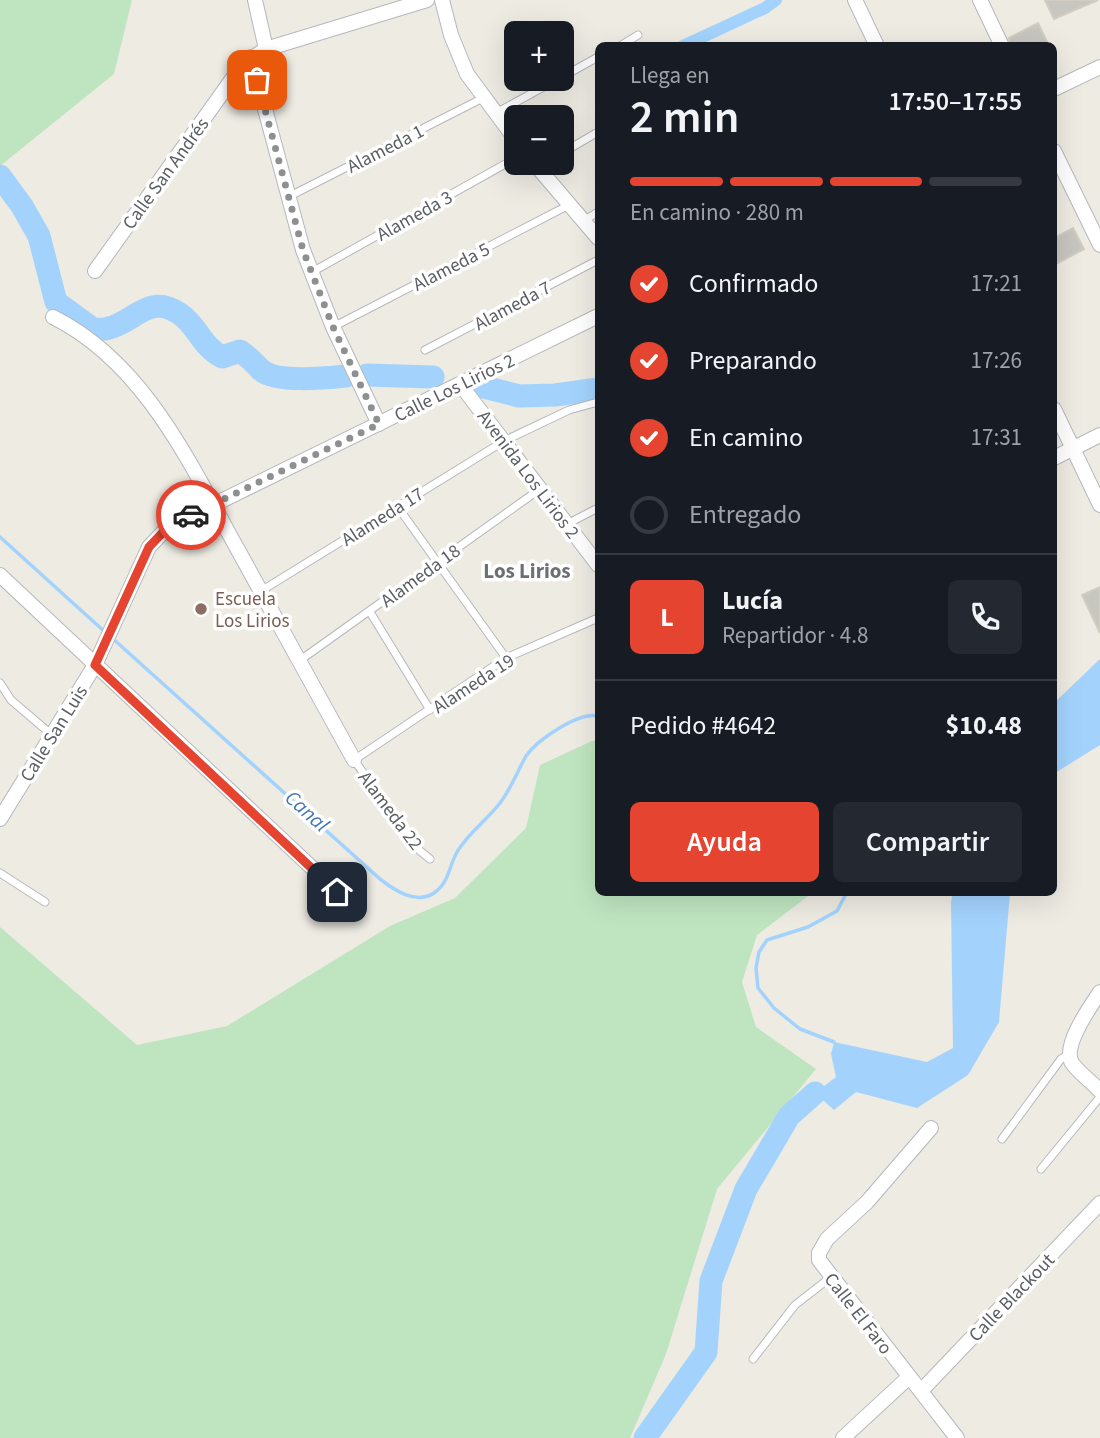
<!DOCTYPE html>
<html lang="es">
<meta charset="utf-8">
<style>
body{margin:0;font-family:"Source Sans 3",sans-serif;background:#242831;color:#f1f3f6;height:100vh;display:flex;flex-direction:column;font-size:26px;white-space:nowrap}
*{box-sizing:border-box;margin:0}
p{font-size:23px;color:#9ea1a6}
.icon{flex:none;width:38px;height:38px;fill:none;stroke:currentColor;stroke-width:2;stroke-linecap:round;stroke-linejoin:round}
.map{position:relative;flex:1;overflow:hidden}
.drawer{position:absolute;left:595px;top:42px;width:462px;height:854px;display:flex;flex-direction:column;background:#171b24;border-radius:10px;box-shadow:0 7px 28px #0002}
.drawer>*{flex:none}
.controls{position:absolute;left:504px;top:21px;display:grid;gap:14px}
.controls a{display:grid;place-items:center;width:70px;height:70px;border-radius:10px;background:#171b24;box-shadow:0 7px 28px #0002;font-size:35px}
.pin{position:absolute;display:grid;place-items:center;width:60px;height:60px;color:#fff;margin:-30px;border-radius:14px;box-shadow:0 4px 10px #0006}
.courier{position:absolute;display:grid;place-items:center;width:70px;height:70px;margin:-35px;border:5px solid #e54430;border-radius:50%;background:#fff;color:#222;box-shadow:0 2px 9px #0007}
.overview em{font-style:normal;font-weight:600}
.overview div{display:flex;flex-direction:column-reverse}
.overview{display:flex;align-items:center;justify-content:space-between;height:119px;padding:0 35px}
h1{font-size:46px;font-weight:600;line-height:52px}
.bar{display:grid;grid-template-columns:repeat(4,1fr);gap:10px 7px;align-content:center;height:84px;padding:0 35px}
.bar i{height:9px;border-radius:5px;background:#363941}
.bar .active{background:#e54430}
.bar p{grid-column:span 4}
.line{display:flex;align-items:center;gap:18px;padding:0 35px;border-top:2px solid #363941}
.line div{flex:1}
.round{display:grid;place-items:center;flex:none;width:74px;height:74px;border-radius:10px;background:#242831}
ol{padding:0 35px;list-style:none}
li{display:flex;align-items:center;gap:21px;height:77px}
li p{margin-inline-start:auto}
li .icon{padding:7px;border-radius:50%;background:#e54430;color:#fff;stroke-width:4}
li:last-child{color:#9ea1a6}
li i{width:38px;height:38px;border:4px solid #363941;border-radius:50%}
.cta{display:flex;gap:14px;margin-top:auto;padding:14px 35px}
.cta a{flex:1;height:80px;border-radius:10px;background:#e54430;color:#fff;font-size:28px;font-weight:600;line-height:80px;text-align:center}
.cta a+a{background:#242831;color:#f1f3f6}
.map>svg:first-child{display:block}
</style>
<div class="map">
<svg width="1100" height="1438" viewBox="0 0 1100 1438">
<rect width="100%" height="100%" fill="#edebe2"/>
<g fill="#bfe5c0">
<path d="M0,0H132L114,74L0,166Z"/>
<path d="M592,741H598V892L812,893L757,935L742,982L756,1027L816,1069L717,1189L666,1354L630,1438H0V927L137,1045L227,1026L390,926L455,898L526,828L540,765Z"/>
</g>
<g fill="#a3d3fd">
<path d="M1100,659V745L1055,773L1054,776V703Z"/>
<path d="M953,893H1010L999,1022L968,1075L917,1108L856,1092L834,1110L815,1093L836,1077L831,1054L834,1042L927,1062L953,1048L951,902Z"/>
</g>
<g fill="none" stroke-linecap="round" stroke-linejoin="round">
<g stroke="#a3d3fd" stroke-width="3.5">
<path d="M0,537L105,632"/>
<path d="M111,637L380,879C394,890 416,905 434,893C449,883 449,866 457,852C468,833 487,820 500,803C511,789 517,772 526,756C537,740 578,712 598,716"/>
<path d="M834,1042L800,1029L774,1008L758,988L756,968L759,952L767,940L808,927L837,911L847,892"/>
</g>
<path stroke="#a3d3fd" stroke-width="12" d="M683,46L765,8L776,0"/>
<g stroke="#a3d3fd" stroke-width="23">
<path d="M0,176L22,206L39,236L56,302L93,329C98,329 104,330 109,328C136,321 149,293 180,314C198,326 200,345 222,357L240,351C249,357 254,363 261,370C276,383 326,378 346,376"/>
<path d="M367,375L433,377"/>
<path d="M484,387L519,396L555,395L598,389"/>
<path d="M645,1438L706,1352L711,1281L746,1189L789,1116L815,1093"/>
</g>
</g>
<g fill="#c8c6c0" stroke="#d2cdc1" stroke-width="2">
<path d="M1045,0H1098L1054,19Z"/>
<path d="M1038,23L1047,42L1041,46H1011L1009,38Z"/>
<path d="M1073,228L1084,249L1054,265V238Z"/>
<path d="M1100,587V633L1082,595Z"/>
</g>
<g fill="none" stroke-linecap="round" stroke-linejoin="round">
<defs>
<g id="service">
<path d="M620,46L638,35"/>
<path d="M562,77L598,57"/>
<path d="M496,113L558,79"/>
<path d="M562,153L598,132"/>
<path d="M288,197L483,98"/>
<path d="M583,221L598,212"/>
<path d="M312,272L516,158"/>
<path d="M333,327L569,205"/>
<path d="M425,350L598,260"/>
<path d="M397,506L506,658"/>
<path d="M567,524L598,508"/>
<path d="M261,591L504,441L569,410L598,402"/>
<path d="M370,612L430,710"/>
<path d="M299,661L540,489"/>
<path d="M0,683L11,700L52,735"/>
<path d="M430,859L419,850L354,760L506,658L598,618"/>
<path d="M0,873L45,902"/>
<path d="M1002,1139L1061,1059L1069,1054"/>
<path d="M1041,1169L1100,1097"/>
<path d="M753,1359L795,1305L831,1277"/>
</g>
<g id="minor">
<path d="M255,0L266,49"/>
<path d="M442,0L451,35L467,74L516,140"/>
<path d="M855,0L877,46"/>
<path d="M980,0L1002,46"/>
<path d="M251,57L303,250L333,327L379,424"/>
<path d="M1054,89L1100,67"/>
<path d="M1054,151L1100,245"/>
<path d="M534,163L598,238"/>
<path d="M95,271L243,64L266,49L427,0"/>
<path d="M53,317C145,363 190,464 238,550C277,620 315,690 354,760"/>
<path d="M460,384L598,565"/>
<path d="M1054,409L1100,505"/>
<path d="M1054,458L1100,435"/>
<path d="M0,575L358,911"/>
<path d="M0,819L95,665L149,547L168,527L598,316"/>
<path d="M1100,992C1090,1007 1062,1046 1072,1063C1079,1073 1092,1082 1100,1091"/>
<path d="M931,1128L867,1202L827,1239L819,1253V1260L957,1438"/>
<path d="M921,1391L1100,1203"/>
<path d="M843,1438L909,1377"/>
</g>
</defs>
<use href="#service" stroke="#b5b8bd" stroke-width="9"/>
<use href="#minor" stroke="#b5b8bd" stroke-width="16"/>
<use href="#service" stroke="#fff" stroke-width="7"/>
<use href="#minor" stroke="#fff" stroke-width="14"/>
</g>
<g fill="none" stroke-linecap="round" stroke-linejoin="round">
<path stroke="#8e8f8f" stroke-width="7" stroke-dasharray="0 12.6" d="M191,515L379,424L333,327L303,250L257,80"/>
<path stroke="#e54430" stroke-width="9" d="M191,515L168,527L149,547L95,665L337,892"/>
</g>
<circle fill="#8d6e63" stroke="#fff" stroke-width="2.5" cx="201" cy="609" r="7"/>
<g text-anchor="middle" stroke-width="7" stroke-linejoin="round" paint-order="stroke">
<g font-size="19" fill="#5b5e63" stroke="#fff">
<text transform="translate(385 148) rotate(-27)" y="7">Alameda 1</text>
<text transform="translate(165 173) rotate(-54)" y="7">Calle San Andrés</text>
<text transform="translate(414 215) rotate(-29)" y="7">Alameda 3</text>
<text transform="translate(451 266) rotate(-27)" y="7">Alameda 5</text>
<text transform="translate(512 305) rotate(-28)" y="7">Alameda 7</text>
<text transform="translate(454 387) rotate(-26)" y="7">Calle Los Lirios 2</text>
<text transform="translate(529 474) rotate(53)" y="7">Avenida Los Lirios 2</text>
<text transform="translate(382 516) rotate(-32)" y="7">Alameda 17</text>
<text transform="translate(420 575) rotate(-36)" y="7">Alameda 18</text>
<text transform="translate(473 683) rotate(-33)" y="7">Alameda 19</text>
<text transform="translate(53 733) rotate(-58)" y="7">Calle San Luis</text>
<text transform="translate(391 810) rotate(53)" y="7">Alameda 22</text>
<text transform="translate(1011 1297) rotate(-46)" y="7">Calle Blackout</text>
<text transform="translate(859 1313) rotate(52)" y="7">Calle El Faro</text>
</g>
<g font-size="19" fill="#785e54" stroke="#fff" text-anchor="start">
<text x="215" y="605">Escuela<tspan x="215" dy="22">Los Lirios</tspan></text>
</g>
<g font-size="21" font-weight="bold" fill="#6c7075" stroke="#fff">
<text x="527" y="578">Los Lirios</text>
</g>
<g font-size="21" font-style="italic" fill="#4378b7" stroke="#fff">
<text transform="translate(307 811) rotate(42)" y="7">Canal</text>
</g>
</g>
</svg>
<div class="controls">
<a>+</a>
<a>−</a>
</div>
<div class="pin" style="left:257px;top:80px;background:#ea580c"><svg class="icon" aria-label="bag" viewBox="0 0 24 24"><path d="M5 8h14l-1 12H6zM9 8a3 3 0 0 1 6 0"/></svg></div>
<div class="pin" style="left:337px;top:892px;background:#1f2937"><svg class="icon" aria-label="home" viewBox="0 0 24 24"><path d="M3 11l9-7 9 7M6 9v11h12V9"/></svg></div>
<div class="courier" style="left:191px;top:515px"><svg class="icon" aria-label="car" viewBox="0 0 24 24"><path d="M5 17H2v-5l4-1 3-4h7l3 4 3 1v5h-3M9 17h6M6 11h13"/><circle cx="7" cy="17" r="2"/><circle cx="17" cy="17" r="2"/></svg></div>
<section class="drawer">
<div class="overview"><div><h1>2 min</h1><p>Llega en</p></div><em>17:50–17:55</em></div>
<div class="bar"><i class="active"></i><i class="active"></i><i class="active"></i><i></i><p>En camino · 280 m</p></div>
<ol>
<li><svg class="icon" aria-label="check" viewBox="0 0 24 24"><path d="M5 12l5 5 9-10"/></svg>Confirmado<p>17:21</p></li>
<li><svg class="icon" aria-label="check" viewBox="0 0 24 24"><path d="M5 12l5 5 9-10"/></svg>Preparando<p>17:26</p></li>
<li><svg class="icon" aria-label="check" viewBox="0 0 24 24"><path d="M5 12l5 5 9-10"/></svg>En camino<p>17:31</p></li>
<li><i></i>Entregado</li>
</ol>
<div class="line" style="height:126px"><b class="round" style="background:#e54430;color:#fff">L</b><div><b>Lucía</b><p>Repartidor · 4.8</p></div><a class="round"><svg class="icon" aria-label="phone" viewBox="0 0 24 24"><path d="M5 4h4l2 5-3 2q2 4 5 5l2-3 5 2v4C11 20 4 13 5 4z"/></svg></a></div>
<div class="line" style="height:91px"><div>Pedido #4642</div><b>$10.48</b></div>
<div class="cta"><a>Ayuda</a><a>Compartir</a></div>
</section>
</div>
